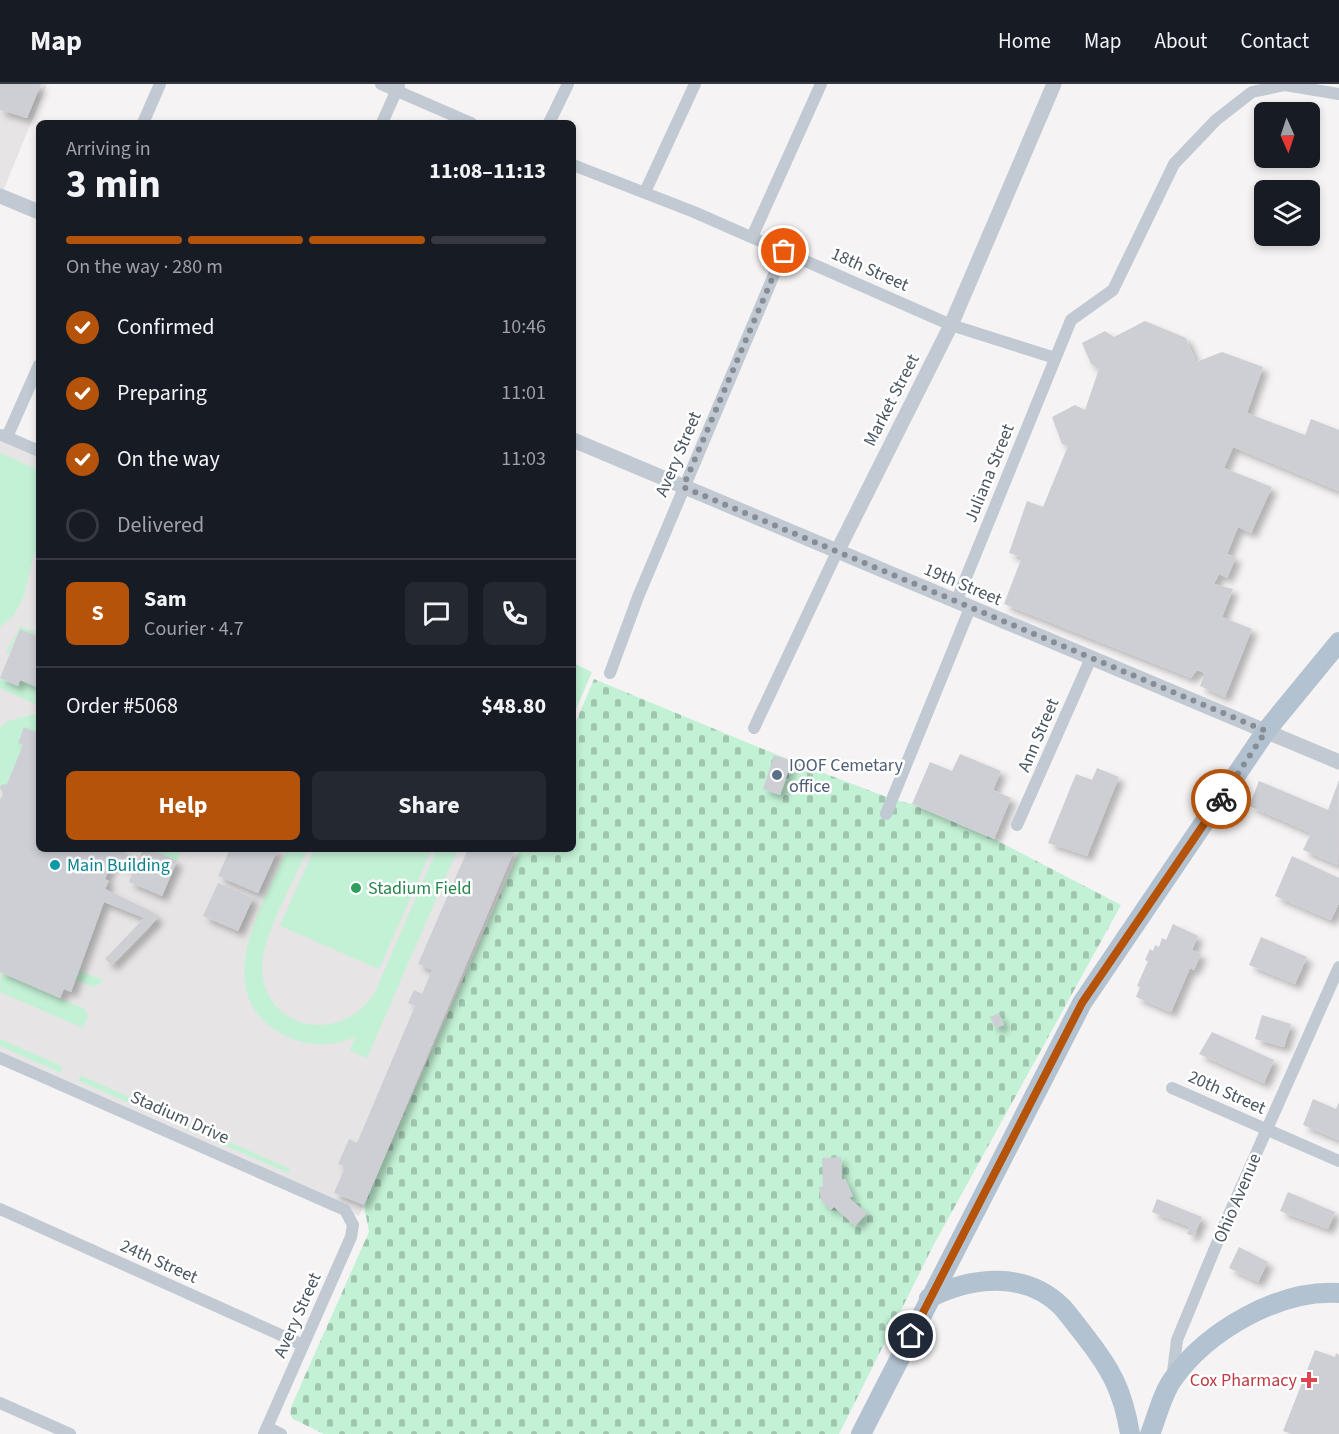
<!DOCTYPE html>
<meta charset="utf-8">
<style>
body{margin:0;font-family:"Source Sans 3",sans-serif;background:#242831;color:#f1f3f6;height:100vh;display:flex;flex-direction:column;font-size:22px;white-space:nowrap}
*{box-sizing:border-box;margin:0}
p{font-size:20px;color:#9ea1a6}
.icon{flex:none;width:33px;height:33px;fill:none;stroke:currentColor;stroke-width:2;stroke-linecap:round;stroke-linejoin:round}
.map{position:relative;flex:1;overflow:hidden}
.sheet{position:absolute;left:36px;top:36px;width:540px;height:732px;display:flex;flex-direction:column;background:#171b24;border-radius:9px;box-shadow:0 3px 9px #0003}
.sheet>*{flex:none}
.needle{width:39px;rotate:177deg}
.buttons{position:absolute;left:1254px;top:18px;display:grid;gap:12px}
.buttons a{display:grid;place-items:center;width:66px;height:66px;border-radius:9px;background:#171b24;box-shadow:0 3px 9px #0003;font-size:30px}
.pin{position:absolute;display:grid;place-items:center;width:51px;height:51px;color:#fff;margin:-26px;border:3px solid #fff;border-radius:50%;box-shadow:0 2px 6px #0007}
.courier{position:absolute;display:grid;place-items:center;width:60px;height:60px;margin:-30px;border:4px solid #b45309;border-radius:50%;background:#fff;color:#222;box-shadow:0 2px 8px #0007}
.overview em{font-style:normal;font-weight:700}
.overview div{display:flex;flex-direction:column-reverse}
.overview{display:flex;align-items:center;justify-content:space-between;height:102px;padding:0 30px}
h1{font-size:39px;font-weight:700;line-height:45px}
.bar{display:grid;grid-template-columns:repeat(4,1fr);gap:9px 6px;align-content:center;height:72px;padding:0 30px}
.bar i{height:8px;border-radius:4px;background:#363941}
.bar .selected{background:#b45309}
.bar p{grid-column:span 4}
.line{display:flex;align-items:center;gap:15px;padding:0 30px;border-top:2px solid #363941}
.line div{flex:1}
.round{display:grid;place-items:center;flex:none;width:63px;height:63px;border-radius:9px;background:#242831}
ol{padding:0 30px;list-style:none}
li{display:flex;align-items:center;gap:18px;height:66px}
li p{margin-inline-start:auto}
li .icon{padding:6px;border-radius:50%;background:#b45309;color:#fff;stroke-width:4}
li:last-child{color:#9ea1a6}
li i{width:33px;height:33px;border:3px solid #363941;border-radius:50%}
.cta{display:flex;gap:12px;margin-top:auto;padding:12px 30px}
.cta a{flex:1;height:69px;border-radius:9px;background:#b45309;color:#fff;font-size:24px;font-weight:700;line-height:69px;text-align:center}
.cta a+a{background:#242831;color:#f1f3f6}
header{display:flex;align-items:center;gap:36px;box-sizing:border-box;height:84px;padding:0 30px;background:#171b24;border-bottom:2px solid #363941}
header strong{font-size:28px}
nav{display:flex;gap:33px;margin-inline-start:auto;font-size:21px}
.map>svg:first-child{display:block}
</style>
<header>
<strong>Map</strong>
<nav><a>Home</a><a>Map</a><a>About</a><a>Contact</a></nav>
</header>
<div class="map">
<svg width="1339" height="1350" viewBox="0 0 1339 1350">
<defs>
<pattern id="cemetery-stones" width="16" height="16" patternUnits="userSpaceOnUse" patternTransform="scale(1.5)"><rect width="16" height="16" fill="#c3f1d5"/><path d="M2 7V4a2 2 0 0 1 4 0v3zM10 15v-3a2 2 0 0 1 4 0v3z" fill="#a0c6b0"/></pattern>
<filter id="shadow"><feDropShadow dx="5.5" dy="5.5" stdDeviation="3" flood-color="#0004"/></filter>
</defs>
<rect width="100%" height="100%" fill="#f5f3f3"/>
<g fill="#e6e4e5">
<path d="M0,0H47L1,112H0Z"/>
<path d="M0,350L39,367V765H515L359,1132L0,974Z"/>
</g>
<g fill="#c3f1d5">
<path d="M0,369L39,386V460L33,474L24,512L14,531L0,543Z"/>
<path d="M20,542L39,549V553L20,545L9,570L6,569Z"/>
<path d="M573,579L592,588L573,632Z"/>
<path d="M0,594L17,602L20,596L39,604V622L0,604Z"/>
<path d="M34,630L39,634V650L24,644L18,658L23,661L7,700L2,701L0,704V644L8,637Z"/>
<path d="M150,765H177L181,767L177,777Z"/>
<path d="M287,765H308C295,794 261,855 262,884C264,949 346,961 376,906L437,765H458L367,974L350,967L355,953C332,963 307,963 284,951C206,910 263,821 287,765Z"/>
<path d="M314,765H432L379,885L280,842Z"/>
<path d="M80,887L103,896L102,898L93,903L76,896Z"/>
<path d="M1,889L85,925L88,932L83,944L0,908Z"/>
<path d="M0,955L62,982L61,989L0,962Z"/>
<path d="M82,992L290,1085L288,1089L77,996Z"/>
</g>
<path fill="url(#cemetery-stones)" d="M594,595L792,677L892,715L912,720L994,755L1121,821L933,1162L839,1350H324L293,1335L290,1330L291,1323L369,1148L364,1121L520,765H573V644Z"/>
<g fill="#cdcfd5" filter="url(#shadow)">
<path d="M0,0H41L27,34L0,26Z"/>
<path d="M1145,237L1186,254L1196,278L1222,268L1263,283L1247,329L1305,351L1311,335L1339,346V407L1233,363L1224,384L1272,403L1251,449L1238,443L1227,470L1236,473L1227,494L1219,490L1214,500L1233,505L1222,533L1252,545L1225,613L1200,602L1205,589L1197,586L1191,594L1004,520L1022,473L1009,469L1027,417L1043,423L1068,362L1062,360L1052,333L1075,321L1085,326L1099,285L1091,280L1082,259L1105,247L1114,253Z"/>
<path d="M20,545L39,553V604L20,596L18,602L0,594Z"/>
<path d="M24,643L39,650V765H117L139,776L143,765H150L177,777L162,812L129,798L134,786L113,777L105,795L109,797L105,805L152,828L158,834L112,881L105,875L144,834L104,818L71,908L64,905L60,914L0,888V716L3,710L0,704L1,701L7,700L23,661L18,659Z"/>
<path d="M960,670L1001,687L993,706L1011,714L994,755L912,720L930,678L952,687Z"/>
<path d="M774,671L792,677L780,711L763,705Z"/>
<path d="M1097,684L1119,693L1087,772L1048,759L1076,690L1092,696Z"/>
<path d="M1339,696L1338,781L1303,766L1311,749L1249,722L1259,697L1328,726Z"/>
<path d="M230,765H278L258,809L218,792Z"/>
<path d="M468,765H515L364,1121L334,1109L345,1083L338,1080L349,1055L357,1059L415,922L408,919L414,906L422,910L432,886L418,880Z"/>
<path d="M1292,772L1339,794V819L1331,836L1275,812Z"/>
<path d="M218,799L253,814L238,847L203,832Z"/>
<path d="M1173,840L1198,852L1192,866L1201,870L1194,886L1190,884L1171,928L1136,913L1140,903L1137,902L1148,877L1145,876L1150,865L1153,867L1155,861L1159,863L1162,854L1166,856Z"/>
<path d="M1261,853L1307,873L1295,900L1249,881Z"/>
<path d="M999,929L1004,941L995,944L990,933Z"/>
<path d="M1262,931L1291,940L1284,963L1255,955Z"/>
<path d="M1212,948L1274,976L1264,999L1199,970Z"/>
<path d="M1313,1015L1336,1025L1339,1018V1056L1303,1041Z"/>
<path d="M841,1073L842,1096L845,1095L853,1112L849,1114L867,1129L855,1142L834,1123L831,1126L821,1116L819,1103L823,1102L822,1074Z"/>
<path d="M1288,1108L1335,1128L1328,1145L1280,1127Z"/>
<path d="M1157,1115L1202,1133L1194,1152L1187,1150L1190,1143L1152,1128Z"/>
<path d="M1239,1163L1268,1178L1258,1198L1229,1184Z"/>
<path d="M1315,1266L1335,1273L1336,1269L1339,1271V1350H1292L1283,1347Z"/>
</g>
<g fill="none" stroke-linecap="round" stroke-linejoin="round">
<g stroke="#c1cad2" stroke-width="12">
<path d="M381,0L471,39"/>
<path d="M143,39L160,0"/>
<path d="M382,39L399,1"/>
<path d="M549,39L568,0"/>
<path d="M573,81L694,128L951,241L1055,274"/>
<path d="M645,108L695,0"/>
<path d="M752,153L821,0"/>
<path d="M2,351L39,367"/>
<path d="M7,353L39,281"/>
<path d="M956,518L1071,236L1113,206L1174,80L1216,36L1252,8L1285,1L1339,10"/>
<path d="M610,589L638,513L784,167"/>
<path d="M754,644L837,468"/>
<path d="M886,730L970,524"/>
<path d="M1017,741L1091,574"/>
<path d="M0,974L345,1126L353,1141L351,1153L264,1350"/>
<path d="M1172,1004L1339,1077"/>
<path d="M0,1125L303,1261"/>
<path d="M1172,1296L1177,1256L1227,1135L1339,883"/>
<path d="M0,1319L70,1350"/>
<path d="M267,1343L281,1350"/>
</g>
<g stroke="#c1cad2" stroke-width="15">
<path d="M0,112L39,128"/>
<path d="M573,356L1339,678"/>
<path d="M837,468L951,241L1054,0"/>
</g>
<g stroke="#b3c2d1" stroke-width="20">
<path d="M929,1214C971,1193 1025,1186 1062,1223C1070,1232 1077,1242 1085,1252C1111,1285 1123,1307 1130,1350"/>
<path d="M861,1350L1082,919L1266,647L1339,558"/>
<path d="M1150,1350C1157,1333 1162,1310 1173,1295C1207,1247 1279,1205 1339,1209"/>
</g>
</g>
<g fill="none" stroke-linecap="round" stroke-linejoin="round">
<path stroke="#868d94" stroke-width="6" stroke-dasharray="0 10.8" d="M784,167L683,403L1266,647L1221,715"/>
<path stroke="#b45309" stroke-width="8" d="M911,1252L1082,919L1221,715"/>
</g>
<circle fill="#5c6f8a" stroke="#fff" stroke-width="2" cx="777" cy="691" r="6"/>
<circle fill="#0f9aa8" stroke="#fff" stroke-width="2" cx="55" cy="781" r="6"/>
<circle fill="#2e9e5b" stroke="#fff" stroke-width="2" cx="356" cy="804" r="6"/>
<path fill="#e0444e" stroke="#fff" stroke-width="2" d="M1306 1287h6v6h6v6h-6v6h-6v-6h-6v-6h6z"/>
<g text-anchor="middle" stroke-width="5" stroke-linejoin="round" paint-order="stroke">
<g font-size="18" fill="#4a5661" stroke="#fff">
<text transform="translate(870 185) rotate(24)" y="6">18th Street</text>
<text transform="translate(891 316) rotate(-63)" y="6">Market Street</text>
<text transform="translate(678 370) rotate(-67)" y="6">Avery Street</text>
<text transform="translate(989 389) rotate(-68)" y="6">Juliana Street</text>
<text transform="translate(963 500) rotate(23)" y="6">19th Street</text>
<text transform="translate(1038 651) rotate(-67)" y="6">Ann Street</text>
<text transform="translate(1227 1008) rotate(24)" y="6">20th Street</text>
<text transform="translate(180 1033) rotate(24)" y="6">Stadium Drive</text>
<text transform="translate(1237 1114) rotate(-67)" y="6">Ohio Avenue</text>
<text transform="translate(159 1177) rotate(24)" y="6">24th Street</text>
<text transform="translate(297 1231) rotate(-66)" y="6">Avery Street</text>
</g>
<g font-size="18" fill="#4e5e75" stroke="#fff" text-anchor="start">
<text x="789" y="687">IOOF Cemetary<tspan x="789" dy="21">office</tspan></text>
</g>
<g font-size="18" fill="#0d838f" stroke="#fff" text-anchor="start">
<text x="67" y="787">Main Building</text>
</g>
<g font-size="18" fill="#27864d" stroke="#fff" text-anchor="start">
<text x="368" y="810">Stadium Field</text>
</g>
<g font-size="18" fill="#be3a42" stroke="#fff" text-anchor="end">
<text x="1297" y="1302">Cox Pharmacy</text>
</g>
</g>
</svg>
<div class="buttons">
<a><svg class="needle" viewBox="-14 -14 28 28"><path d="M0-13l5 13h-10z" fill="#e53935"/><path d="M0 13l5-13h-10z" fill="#9ea1a6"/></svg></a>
<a><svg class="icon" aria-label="layers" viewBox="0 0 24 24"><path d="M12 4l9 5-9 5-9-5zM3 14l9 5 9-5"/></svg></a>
</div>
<div class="pin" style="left:784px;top:167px;background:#ea580c"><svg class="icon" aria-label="bag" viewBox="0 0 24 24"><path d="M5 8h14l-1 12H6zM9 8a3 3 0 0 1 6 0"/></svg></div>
<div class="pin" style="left:911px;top:1252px;background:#1f2937"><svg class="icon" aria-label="home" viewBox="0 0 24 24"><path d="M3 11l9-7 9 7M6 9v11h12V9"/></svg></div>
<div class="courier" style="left:1221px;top:715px"><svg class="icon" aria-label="bike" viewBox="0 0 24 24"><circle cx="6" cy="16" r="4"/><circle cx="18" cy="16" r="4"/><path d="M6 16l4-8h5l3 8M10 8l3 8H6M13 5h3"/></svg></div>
<section class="sheet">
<div class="overview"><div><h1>3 min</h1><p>Arriving in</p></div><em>11:08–11:13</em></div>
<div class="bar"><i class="selected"></i><i class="selected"></i><i class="selected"></i><i></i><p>On the way · 280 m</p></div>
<ol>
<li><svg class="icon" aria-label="check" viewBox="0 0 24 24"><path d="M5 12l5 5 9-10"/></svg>Confirmed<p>10:46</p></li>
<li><svg class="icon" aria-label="check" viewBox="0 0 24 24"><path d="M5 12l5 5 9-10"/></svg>Preparing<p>11:01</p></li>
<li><svg class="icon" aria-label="check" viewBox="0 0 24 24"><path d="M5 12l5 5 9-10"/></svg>On the way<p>11:03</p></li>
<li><i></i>Delivered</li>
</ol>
<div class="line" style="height:108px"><b class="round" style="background:#b45309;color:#fff">S</b><div><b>Sam</b><p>Courier · 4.7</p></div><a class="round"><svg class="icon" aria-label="chat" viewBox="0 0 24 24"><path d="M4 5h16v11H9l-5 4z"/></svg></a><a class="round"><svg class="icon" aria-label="phone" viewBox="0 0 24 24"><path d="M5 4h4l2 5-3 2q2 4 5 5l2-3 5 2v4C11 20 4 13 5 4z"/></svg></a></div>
<div class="line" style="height:78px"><div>Order #5068</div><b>$48.80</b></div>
<div class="cta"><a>Help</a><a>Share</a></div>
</section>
</div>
